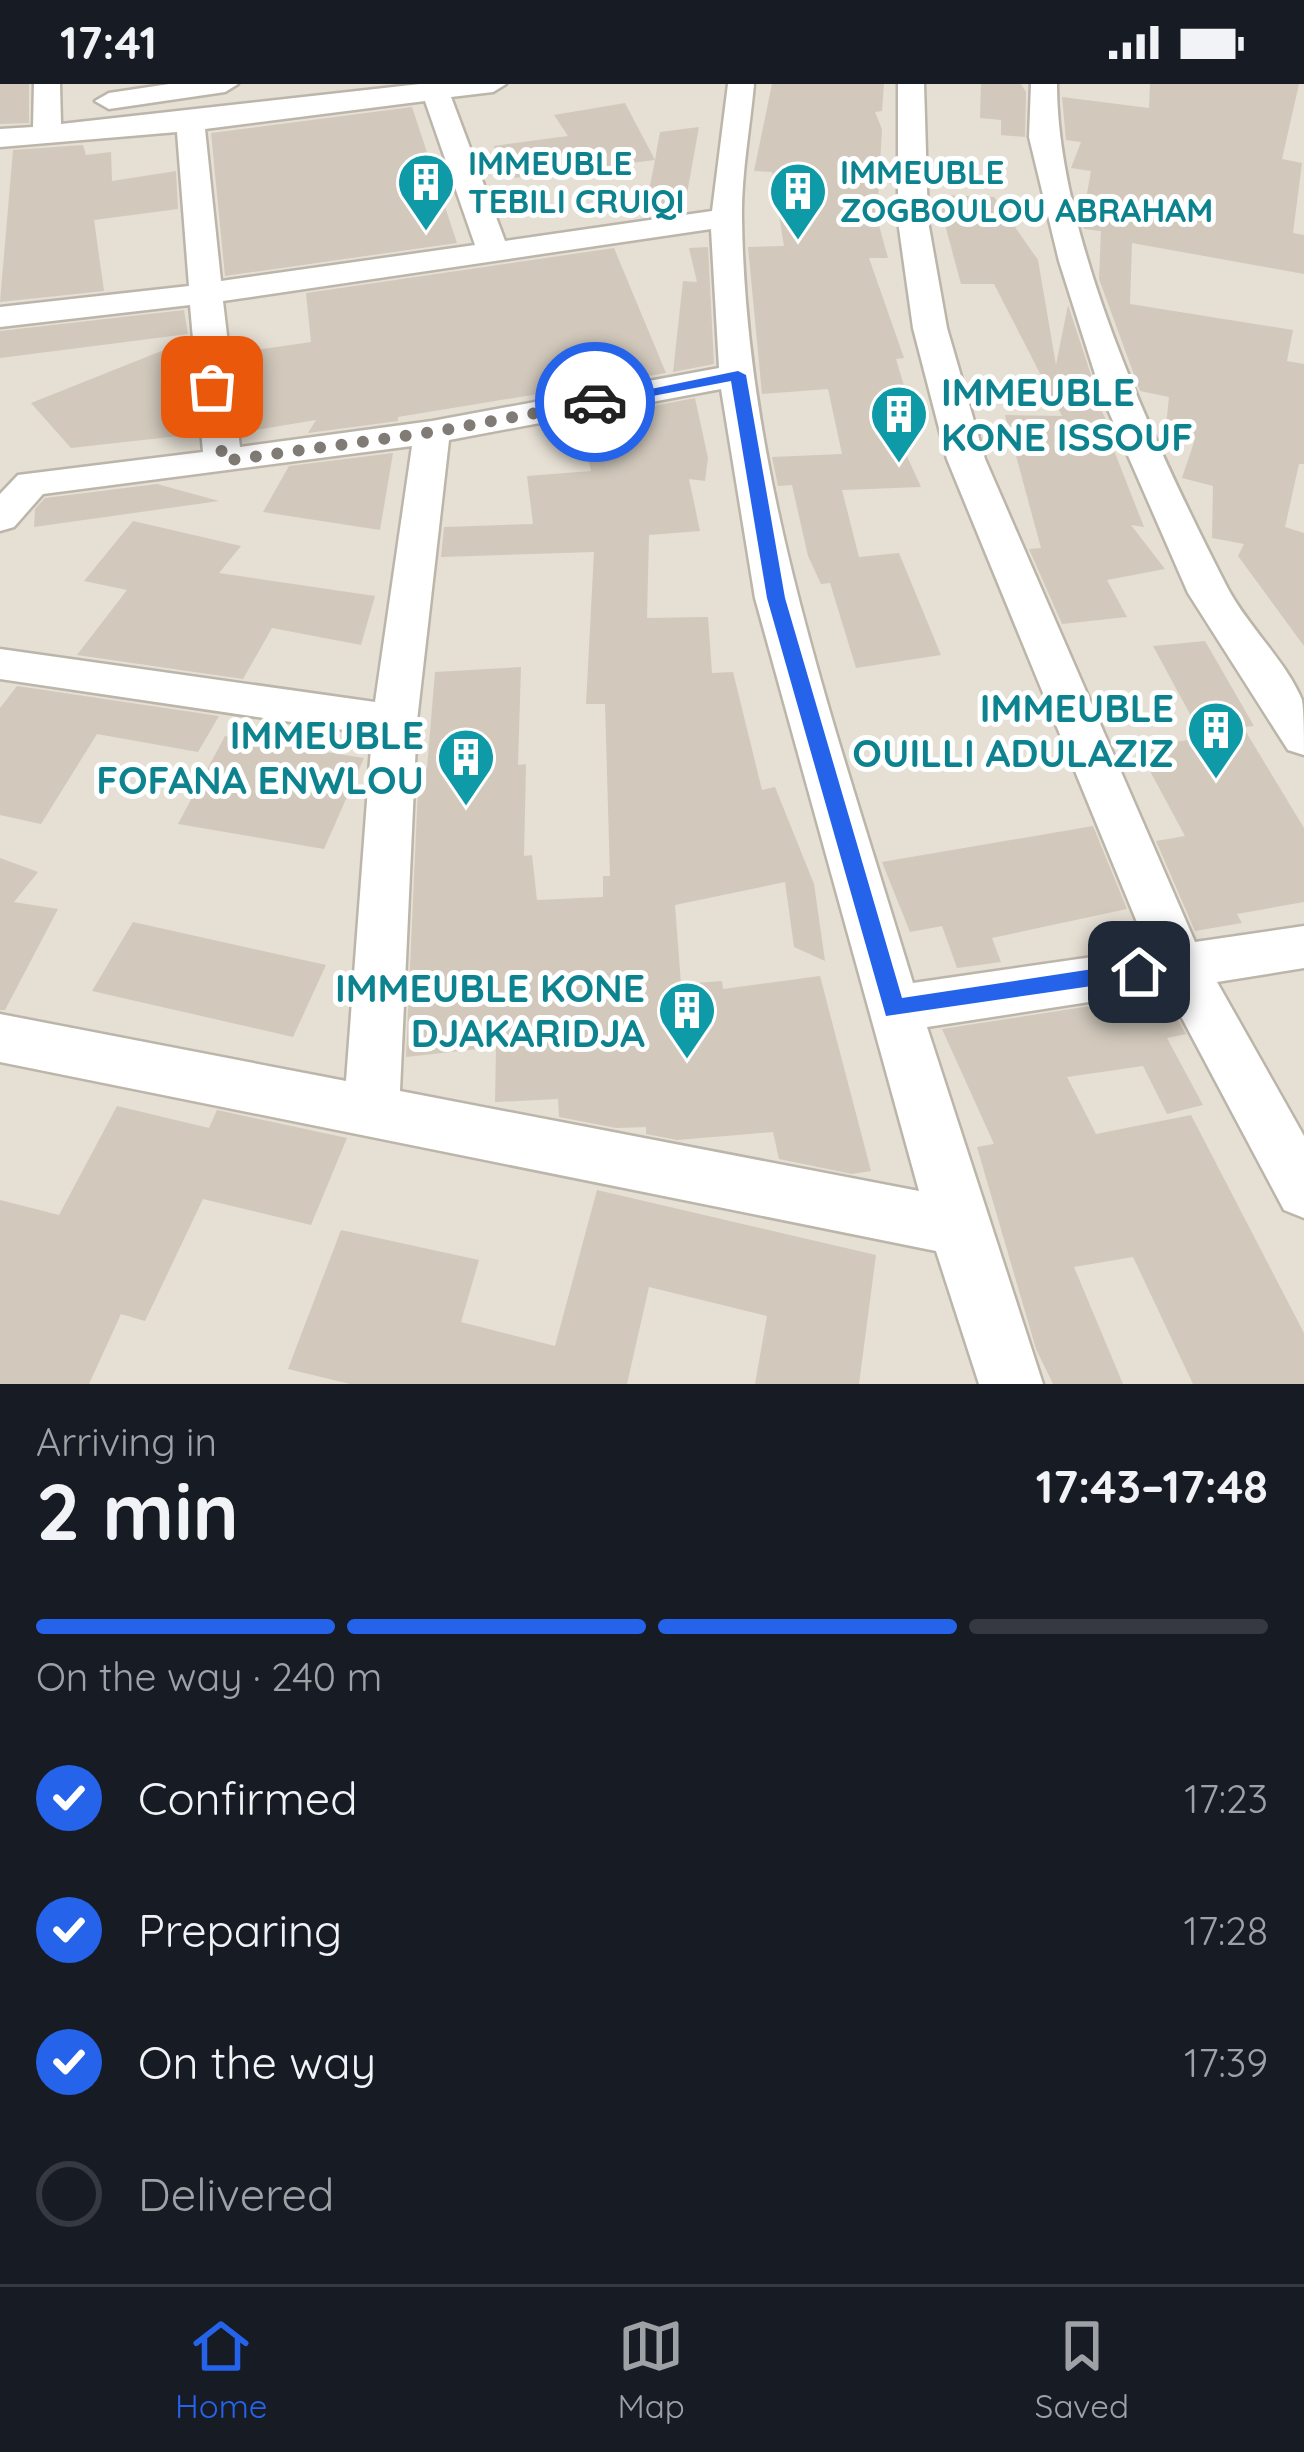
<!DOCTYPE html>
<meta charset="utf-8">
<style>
body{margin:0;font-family:Quicksand,sans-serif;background:#20242c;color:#f1f3f6;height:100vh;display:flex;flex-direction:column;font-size:45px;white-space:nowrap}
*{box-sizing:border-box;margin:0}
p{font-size:39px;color:#9ea1a6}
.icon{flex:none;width:66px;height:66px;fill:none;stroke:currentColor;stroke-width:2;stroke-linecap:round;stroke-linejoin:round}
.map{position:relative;height:1300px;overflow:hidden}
.side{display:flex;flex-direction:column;background:#171b24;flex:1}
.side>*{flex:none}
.pin{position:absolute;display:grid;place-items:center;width:102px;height:102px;color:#fff;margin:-51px;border-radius:24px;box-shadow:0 6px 18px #0006}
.courier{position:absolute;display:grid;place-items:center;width:120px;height:120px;margin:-60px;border:9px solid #2563eb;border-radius:50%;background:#fff;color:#222;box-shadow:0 3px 15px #0007}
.head em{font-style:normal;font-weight:800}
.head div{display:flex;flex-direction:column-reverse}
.head{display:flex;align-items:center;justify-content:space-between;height:204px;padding:0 36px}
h1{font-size:78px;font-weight:800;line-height:90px}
.bar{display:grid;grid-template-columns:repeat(4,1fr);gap:18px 12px;align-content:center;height:144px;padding:0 36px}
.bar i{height:15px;border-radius:9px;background:#363941}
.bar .on{background:#2563eb}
.bar p{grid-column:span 4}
ol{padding:0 36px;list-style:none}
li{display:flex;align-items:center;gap:36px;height:132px}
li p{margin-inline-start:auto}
li .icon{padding:12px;border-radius:50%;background:#2563eb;color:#fff;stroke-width:4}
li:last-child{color:#9ea1a6}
li i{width:66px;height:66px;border:6px solid #363941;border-radius:50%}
.status{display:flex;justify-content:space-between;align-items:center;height:84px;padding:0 60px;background:#171b24;direction:ltr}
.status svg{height:33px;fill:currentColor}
.tabs{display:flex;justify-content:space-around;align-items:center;height:168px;border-top:3px solid #363941;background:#171b24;font-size:33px;color:#9ea1a6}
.tabs a{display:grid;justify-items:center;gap:6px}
.tabs .on{color:#2563eb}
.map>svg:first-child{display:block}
</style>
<div class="status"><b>17:41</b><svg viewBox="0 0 49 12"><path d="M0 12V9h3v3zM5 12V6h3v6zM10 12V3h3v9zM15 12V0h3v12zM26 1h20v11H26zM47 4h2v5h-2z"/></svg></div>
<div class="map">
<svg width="1304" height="1300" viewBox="0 0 1304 1300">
<rect width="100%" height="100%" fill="#f1ede6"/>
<rect fill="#e5dfd4" x="0" y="0" width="1304" height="1300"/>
<g fill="#d2c9bc">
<path d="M0,0H29V39L0,40Z"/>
<path d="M772,0H884L882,27L875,28L882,45L877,134L888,174H869L904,274L896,275L907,312L884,322L921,403L842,406L859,473L899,469L941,571L856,584L830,499L821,500L808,472L792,401L778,402L772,373L842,370L828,305L762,310L748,163L784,162L772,88L754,87Z"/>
<path d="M981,0H1021L1026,8L1025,53L1001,51V36L980,34Z"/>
<path d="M1150,0H1299L1282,75L1302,79L1293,149L1304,151V190L1132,159L1130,220L1293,246L1287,277L1304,280V380H1299L1285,443L1304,449V562L1238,472L1244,460L1212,454L1213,402L1182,394L1194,358L1165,352L1169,313L1140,307L1099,195L1101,147L1084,145L1082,138L1091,87L1071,84L1081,58L1066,56L1062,13L1149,24Z"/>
<path d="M625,19L655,76L660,48L699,43L684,126L644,132L655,76L507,95L494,62L568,52L554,31Z"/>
<path d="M412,23L457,159L225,192L211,49Z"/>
<path d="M83,61L86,71L111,68L112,97L176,87L178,125L94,136L104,207L0,218L13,66Z"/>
<path d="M937,111L994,113L1038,176L1056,281L1068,221L1093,297L1085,296L1110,343L1104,341L1144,443L1131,441L1165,485L1107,496L1127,533L1062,540L1029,465L1041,464L1005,331L1062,332L994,200H961Z"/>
<path d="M708,163L714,280L673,288L683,197L697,198L689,164Z"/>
<path d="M614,164L666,289L398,333V337L308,349L316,336L243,348L234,269L311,258L306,209Z"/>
<path d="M184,226L188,250L0,274V247Z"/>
<path d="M189,256L197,350L71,364L31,319Z"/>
<path d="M695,314L708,374L705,397L689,395L700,447L649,451L647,534L708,533L712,589L733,588L762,706L775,703L814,800L825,877L794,863L785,798L675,821L681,900L722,897L723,905L820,892L871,1087L852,1090L779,1075L773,1048L677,1056L646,1050V1043L616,1044L559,1033L558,1015L495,1018L496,963L406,973L419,682L427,684L435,588L521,583L518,681L526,680L524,772L532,771L537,816L603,813V792H610L605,620H586L594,468L441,473L444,443L533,440L527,392L591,387L580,336Z"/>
<path d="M393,369L380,446L263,428L289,382Z"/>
<path d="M157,400L219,417L34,443L35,425L45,414Z"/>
<path d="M133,437L241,462L219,489L375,512L361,561L272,544L243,595L77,571L127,506L84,497Z"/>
<path d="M1205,557L1254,642L1243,643L1304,744V818L1237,830L1242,839L1195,847L1156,757L1185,752L1137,663L1203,654L1153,562Z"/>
<path d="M17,602L219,632L198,668L97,650L41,740L0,731V624Z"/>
<path d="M225,652L364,674L324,765L178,740Z"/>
<path d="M1093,742L1127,825L992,854L1001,878L957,884L942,842L910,848L882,778Z"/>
<path d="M0,774L38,788L14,818L58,825L5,926H0Z"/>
<path d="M133,838L326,881L293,953L92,907Z"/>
<path d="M1155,912L1160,921L1169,919L1186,950L1167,954L1203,1021L1167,1030L1143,982L1067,993L1096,1050L1191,1031L1304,1249V1300H1193L1133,1173L1074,1183L1123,1300H1053L1036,1265L977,1063L994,1060L942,945Z"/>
<path d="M117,1022L209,1044L217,1026L347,1054L311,1141L203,1115L145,1237L121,1230L89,1300H0V1116L59,1131Z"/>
<path d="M597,1106L876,1171L859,1300H755L767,1232L649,1203L627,1300H350L288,1285L341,1146L479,1176L461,1238L555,1262Z"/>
</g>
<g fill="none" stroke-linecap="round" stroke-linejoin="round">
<defs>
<g id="minor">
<path d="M34,0H60L61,40L420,0H506L493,8L451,13L505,157L712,127L728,0H754C750,45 741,92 742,136C746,399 838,650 913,899L1148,865L947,375L913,244L898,137V0H924L928,137L947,244L985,375L1195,858L1304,842V884L1217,898L1304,1052V1134L1284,1126L1167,906L927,943L1043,1300H979L936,1167L0,978V930L346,997L372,650L0,595V565L375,618L412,362L43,410L14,443L0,447V410L18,391L203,368L190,221L0,243V223L189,202L177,48L0,63V45L33,43ZM425,17L475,161L221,197L205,45ZM711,145L719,284L432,337L240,363L223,217ZM721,305L755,514L919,1107L400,1007L417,637L449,356Z"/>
<path d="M169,0H238L225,8L109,25L95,17L109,9Z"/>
<path d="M1031,0H1057C1057,154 1156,364 1226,501C1246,541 1285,575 1302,616C1304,630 1304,655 1304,671L1288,666L1188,509L1102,312L1059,177L1029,53Z"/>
</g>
</defs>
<use href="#minor" stroke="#bcb5a9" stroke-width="5"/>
<use href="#minor" fill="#fff" fill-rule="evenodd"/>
</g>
<path fill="#2563eb" d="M738,287L746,291L785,514L902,914L1139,878L1150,888L1147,894L886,932L767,514L731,297L595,323L588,318Z"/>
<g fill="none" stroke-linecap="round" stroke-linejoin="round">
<path stroke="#807b74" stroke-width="12" stroke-dasharray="0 21.6" d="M212,303L223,377L433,348L595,318"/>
</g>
<defs>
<symbol id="building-pin" viewBox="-11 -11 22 30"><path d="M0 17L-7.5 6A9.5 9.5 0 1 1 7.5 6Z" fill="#0f9aa8" stroke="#fff"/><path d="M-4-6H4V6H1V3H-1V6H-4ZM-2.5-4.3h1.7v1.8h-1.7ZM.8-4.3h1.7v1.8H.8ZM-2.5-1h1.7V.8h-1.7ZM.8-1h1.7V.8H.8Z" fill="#fff"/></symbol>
</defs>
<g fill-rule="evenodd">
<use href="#building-pin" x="393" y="65" width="66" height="90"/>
<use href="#building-pin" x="765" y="74" width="66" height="90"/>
<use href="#building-pin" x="866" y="297" width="66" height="90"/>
<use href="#building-pin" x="1183" y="613" width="66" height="90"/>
<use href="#building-pin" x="433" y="640" width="66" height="90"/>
<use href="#building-pin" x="654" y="893" width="66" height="90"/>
</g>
<g text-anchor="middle" stroke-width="10" stroke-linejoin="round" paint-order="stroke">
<g font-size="33" font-weight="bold" fill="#0d838f" stroke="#fff" text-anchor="start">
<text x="468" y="91">IMMEUBLE<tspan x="468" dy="38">TEBILI CRUIQI</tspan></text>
<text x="840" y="100">IMMEUBLE<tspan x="840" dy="38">ZOGBOULOU ABRAHAM</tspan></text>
</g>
<g font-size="39" font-weight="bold" fill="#0d838f" stroke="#fff" text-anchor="end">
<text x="941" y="322" text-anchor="start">IMMEUBLE<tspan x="941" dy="45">KONE ISSOUF</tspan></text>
<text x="1174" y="638">IMMEUBLE<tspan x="1174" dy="45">OUILLI ADULAZIZ</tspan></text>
<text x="424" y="665">IMMEUBLE<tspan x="424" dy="45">FOFANA ENWLOU</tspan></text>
<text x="645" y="918">IMMEUBLE KONE<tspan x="645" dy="45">DJAKARIDJA</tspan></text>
</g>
</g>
</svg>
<div class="pin" style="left:212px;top:303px;background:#ea580c"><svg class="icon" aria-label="bag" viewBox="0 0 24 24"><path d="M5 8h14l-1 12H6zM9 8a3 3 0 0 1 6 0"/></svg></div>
<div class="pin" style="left:1139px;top:888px;background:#1f2937"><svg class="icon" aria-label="home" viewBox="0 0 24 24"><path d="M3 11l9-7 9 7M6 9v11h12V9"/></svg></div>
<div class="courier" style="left:595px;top:318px"><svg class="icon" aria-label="car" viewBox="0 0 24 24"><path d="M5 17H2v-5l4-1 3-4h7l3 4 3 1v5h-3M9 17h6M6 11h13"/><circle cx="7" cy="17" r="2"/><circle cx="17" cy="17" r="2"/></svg></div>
</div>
<section class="side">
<div class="head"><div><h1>2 min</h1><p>Arriving in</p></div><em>17:43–17:48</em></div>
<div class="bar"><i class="on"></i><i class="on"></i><i class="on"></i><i></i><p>On the way · 240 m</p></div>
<ol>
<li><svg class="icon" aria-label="check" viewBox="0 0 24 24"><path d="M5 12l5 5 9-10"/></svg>Confirmed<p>17:23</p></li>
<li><svg class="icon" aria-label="check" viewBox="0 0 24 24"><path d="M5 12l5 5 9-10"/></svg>Preparing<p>17:28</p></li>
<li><svg class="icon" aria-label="check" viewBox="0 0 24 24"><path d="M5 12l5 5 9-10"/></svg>On the way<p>17:39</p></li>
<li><i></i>Delivered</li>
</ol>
</section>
<nav class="tabs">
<a class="on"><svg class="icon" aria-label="home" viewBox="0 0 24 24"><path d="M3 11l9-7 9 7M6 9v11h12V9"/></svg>Home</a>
<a><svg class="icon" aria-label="map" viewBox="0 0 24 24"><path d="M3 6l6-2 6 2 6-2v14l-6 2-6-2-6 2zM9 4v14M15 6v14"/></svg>Map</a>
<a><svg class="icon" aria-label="saved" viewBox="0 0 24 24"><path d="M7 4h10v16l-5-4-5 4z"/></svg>Saved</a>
</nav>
